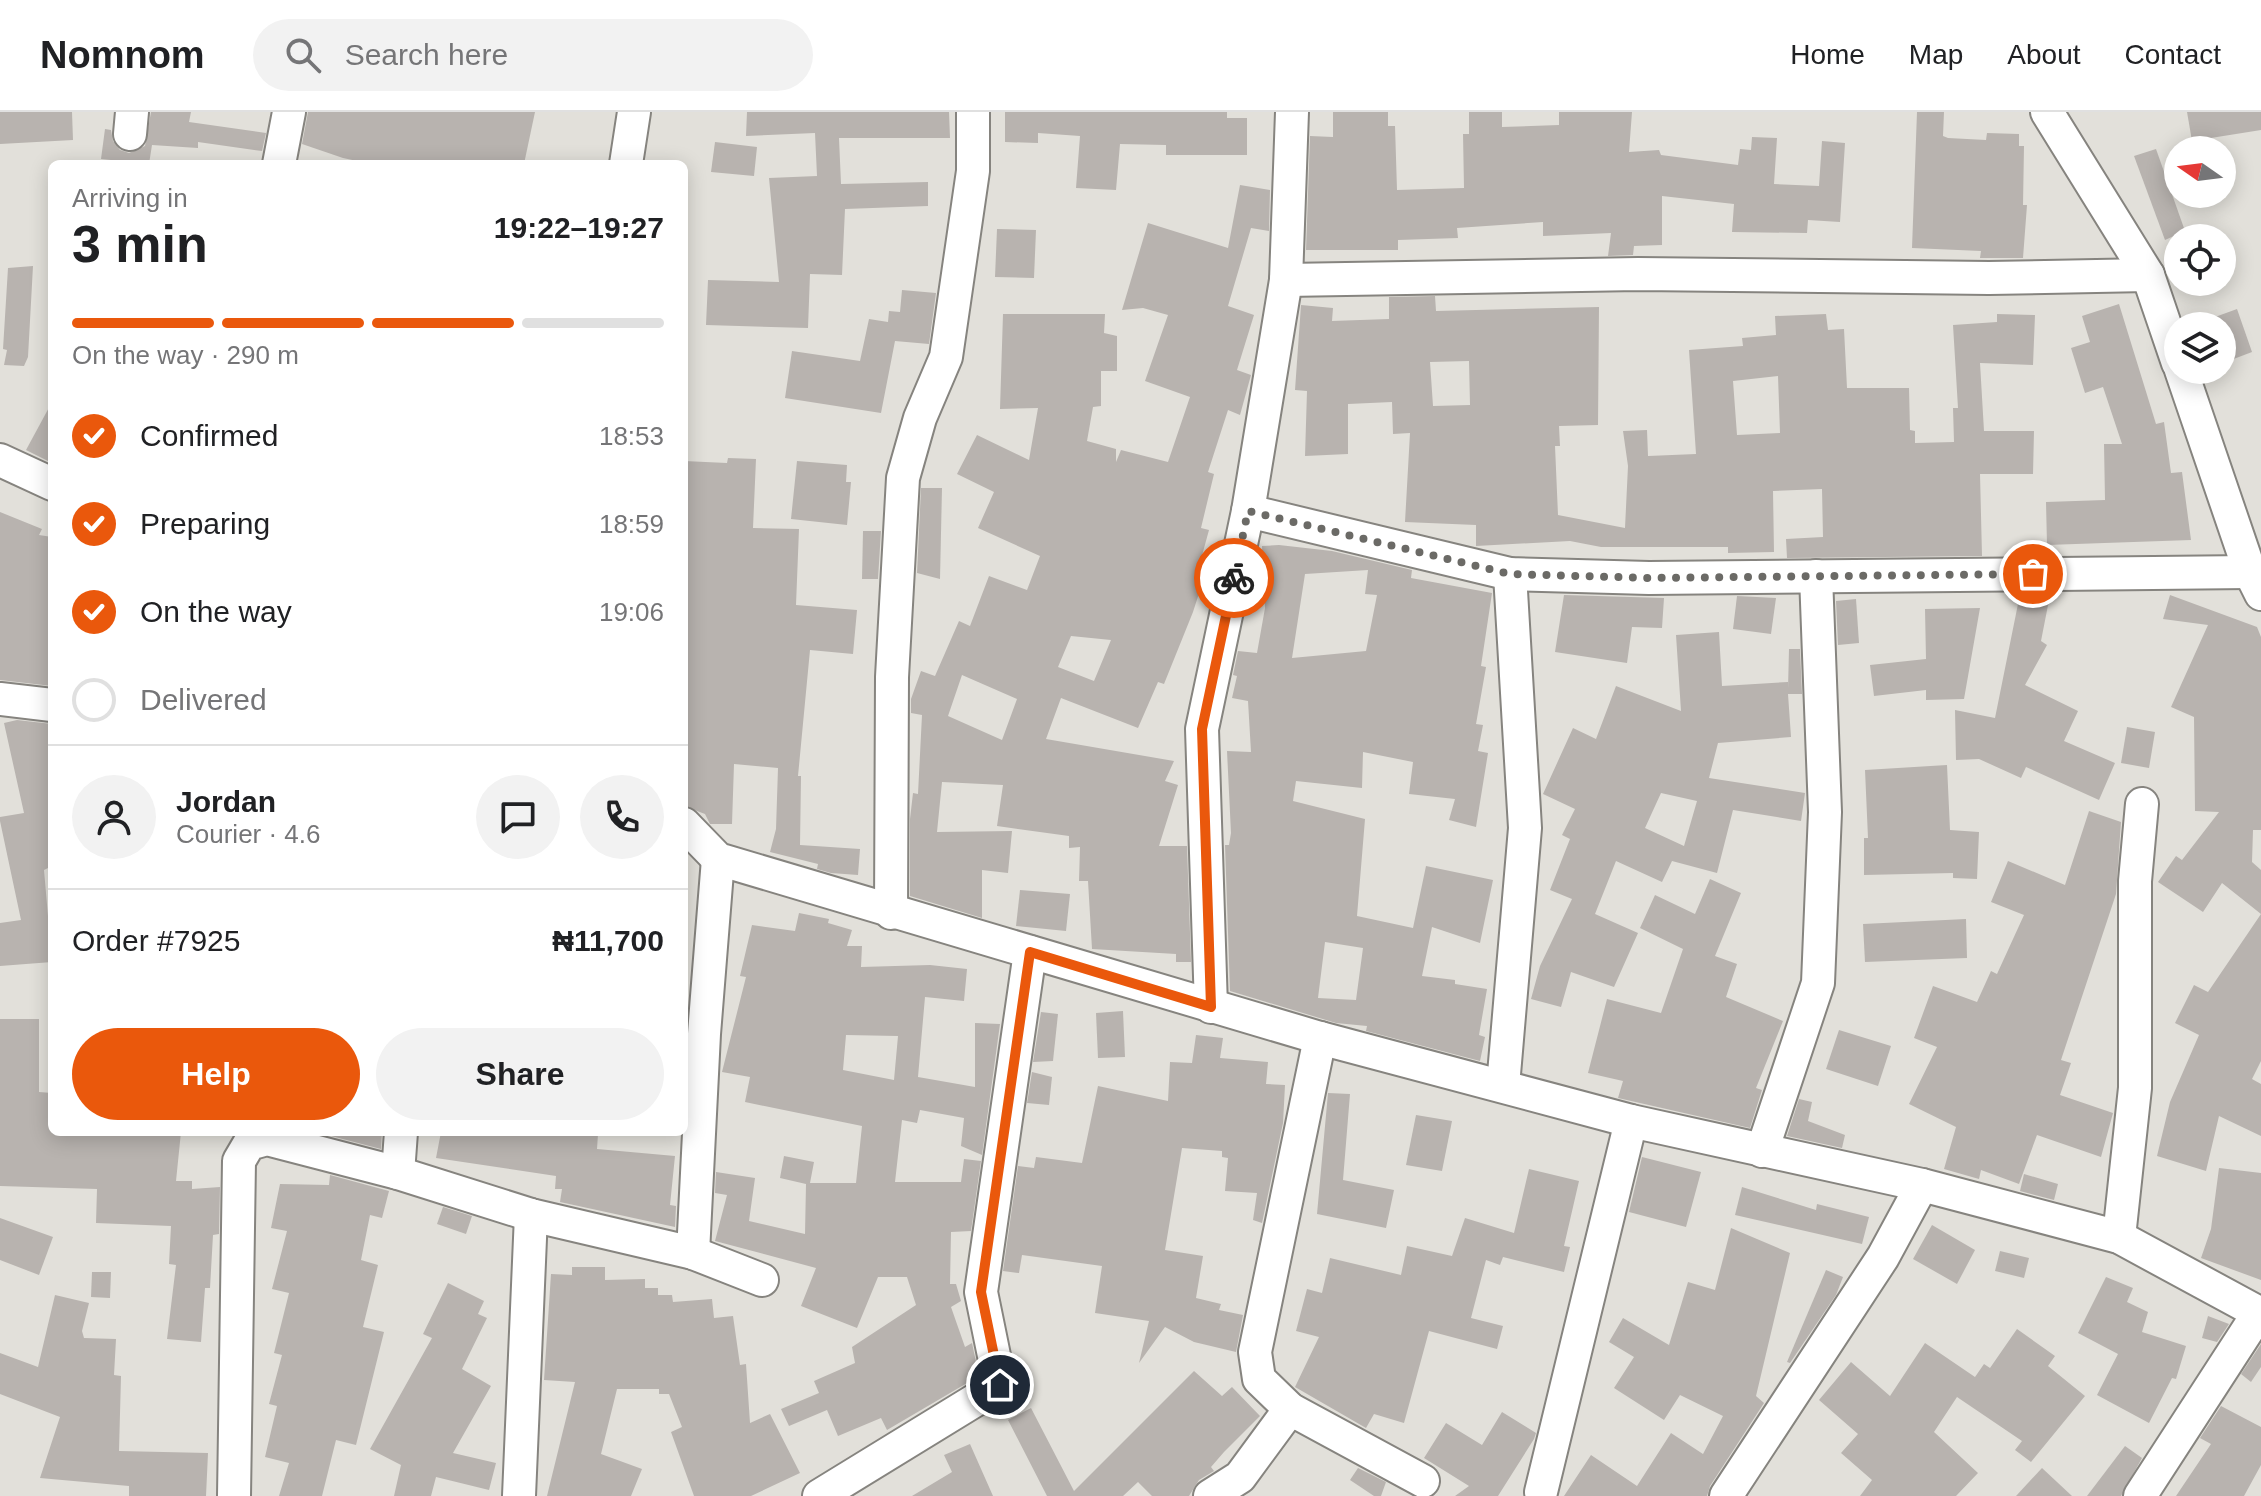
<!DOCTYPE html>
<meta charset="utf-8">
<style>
body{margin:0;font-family:Helvetica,sans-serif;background:#f2f2f2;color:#202124;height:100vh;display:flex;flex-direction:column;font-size:30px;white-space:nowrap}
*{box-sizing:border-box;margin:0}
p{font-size:26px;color:#757577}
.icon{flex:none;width:44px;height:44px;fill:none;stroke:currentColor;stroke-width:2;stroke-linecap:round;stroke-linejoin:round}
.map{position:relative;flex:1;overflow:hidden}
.sheet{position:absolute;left:48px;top:48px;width:640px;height:976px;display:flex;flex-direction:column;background:#fff;border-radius:12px;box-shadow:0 4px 20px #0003}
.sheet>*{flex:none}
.needle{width:52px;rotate:284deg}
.controls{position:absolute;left:2164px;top:24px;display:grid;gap:16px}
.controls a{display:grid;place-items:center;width:72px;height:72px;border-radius:50%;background:#fff;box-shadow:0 4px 20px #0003;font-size:40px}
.pin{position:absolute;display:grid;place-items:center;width:68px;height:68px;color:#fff;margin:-34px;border:4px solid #fff;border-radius:50%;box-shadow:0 2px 8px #0007}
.courier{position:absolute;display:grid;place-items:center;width:80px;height:80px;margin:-40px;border:6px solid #ea580c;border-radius:50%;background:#fff;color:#222;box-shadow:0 2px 10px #0007}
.summary em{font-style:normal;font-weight:700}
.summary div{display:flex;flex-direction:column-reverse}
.summary{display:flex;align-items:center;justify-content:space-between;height:136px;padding:0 24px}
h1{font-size:52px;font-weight:700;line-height:60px}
.bar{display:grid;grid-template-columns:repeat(4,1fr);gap:12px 8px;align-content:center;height:96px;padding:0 24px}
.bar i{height:10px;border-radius:6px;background:#e0e0e0}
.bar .current{background:#ea580c}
.bar p{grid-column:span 4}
.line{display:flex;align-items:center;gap:20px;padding:0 24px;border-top:2px solid #e0e0e0}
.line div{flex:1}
.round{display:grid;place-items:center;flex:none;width:84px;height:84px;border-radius:42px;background:#f2f2f2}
ol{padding:0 24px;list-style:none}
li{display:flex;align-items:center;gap:24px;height:88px}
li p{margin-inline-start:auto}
li .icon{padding:8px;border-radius:50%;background:#ea580c;color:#fff;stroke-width:4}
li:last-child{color:#757577}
li i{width:44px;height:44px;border:4px solid #e0e0e0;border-radius:50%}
.button{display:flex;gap:16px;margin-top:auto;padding:16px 24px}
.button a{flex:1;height:92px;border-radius:48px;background:#ea580c;color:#fff;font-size:32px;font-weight:700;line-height:92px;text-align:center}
.button a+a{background:#f2f2f2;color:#202124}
header{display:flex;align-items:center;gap:48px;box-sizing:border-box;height:112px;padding:0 40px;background:#fff;border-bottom:2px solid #e0e0e0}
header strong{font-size:38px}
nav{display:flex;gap:44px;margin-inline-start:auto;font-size:28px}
.search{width:560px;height:72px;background:#f2f2f2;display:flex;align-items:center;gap:20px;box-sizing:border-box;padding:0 28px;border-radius:44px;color:#757577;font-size:30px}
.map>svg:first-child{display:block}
</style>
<header>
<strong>Nomnom</strong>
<div class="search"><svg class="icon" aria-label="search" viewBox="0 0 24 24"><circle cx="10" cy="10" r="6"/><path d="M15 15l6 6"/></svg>Search here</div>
<nav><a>Home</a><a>Map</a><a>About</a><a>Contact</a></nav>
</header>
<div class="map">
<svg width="2261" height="1384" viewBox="0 0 2261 1384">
<rect width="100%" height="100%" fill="#e2e0da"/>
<g fill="#b8b3af" fill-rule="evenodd">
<path d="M0,0H72L73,28L0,32Z"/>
<path d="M151,0H191L189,10L266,21L262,39L198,30V36L152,33L149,52L101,47L105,17L111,18L113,29L120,38L129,41L145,34Z"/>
<path d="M308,0H535L524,52H371L343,46L302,32Z"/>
<path d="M747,0H949L950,26H839L841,72L928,70V94L845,97L842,163L810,162L808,216L706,213L708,168L779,170L769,66L817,64L815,21L746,24Z"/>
<path d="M1005,0H1227V6H1247V43H1166V33L1120,32L1116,78L1076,76L1080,24L1038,21V31L1005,30Z"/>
<path d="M1333,0H1388V14H1395L1397,78L1464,76L1463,22H1469V0H1502V15L1559,13V0H1632L1629,40L1659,38L1661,43L1738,53L1740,37L1751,38L1752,25L1777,26L1774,72L1819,74L1822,29L1845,31L1840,110L1808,108L1807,121L1732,120L1734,92L1662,84V133L1634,134L1633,143L1608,144L1611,121L1543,124V110L1457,116L1458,126L1398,128V138H1306L1310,24L1333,25Z"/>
<path d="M1917,0H1944L1943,24L1948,26L1986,28L1987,21L2019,22V34H2024L2023,93H2027L2023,146H1980L1981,139L1912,136Z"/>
<path d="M2187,0H2261V18L2192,29Z"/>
<path d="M715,30L757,35L754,64L711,60Z"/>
<path d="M2156,37L2185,119L2165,128L2134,44Z"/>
<path d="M1240,73L1270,78L1269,119L1251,116L1228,194L1254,203L1237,258L1251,263L1240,303L1228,298L1208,360L1214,362L1201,416L1209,418L1195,469L1202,472L1193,500L1164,572L1158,570L1138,616L1061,586L1046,627L1174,649L1165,669L1178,673L1159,734H1187L1191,850H1176V842L1092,837L1088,769H1079L1080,735L1069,736V724L997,714L1003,673L942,670L937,720L1012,719L1008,761L982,758V806L910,784V707L913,681L918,682L922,603L911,601V587L921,559L935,564L959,509L970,514L989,464L1027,478L1040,444L978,416L994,380L957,362L977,323L1029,348L1038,296L1000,297L1003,202H1105L1104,221L1117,224V259H1101V294L1093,295L1087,329L1116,337V350L1121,338L1168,350L1190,285L1145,269L1168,203L1143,196L1122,198L1148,111L1228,136ZM1071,524L1111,528L1094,569L1058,555ZM962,563L1017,587L1002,628L948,604Z"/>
<path d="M997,117L1036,118L1034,166L995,165Z"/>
<path d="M33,154L28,245L24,254L4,253L7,238L3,237L8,156Z"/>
<path d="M902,178L936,181L929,232L895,229L881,301L785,286L792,239L860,249L869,207L888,210L889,199L900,200Z"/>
<path d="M1435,184L1436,199L1599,195L1598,313L1559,314L1560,334H1555L1558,403L1625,416L1628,354L1623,319L1647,318L1648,344L1696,342L1689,238L1743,234L1742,226L1776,223L1775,204L1826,202L1828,218L1844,217L1847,276H1909L1910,318L1915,319V331L1954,330L1953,296H1958L1953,213L1997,210V202L2035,203L2033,253L1980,251L1984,319H2034L2033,362H1980L1982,444L1787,446L1786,427L1823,425L1822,377L1773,379L1774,440L1728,441V435H1601L1570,429L1476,434V413L1405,410L1410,321L1393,322L1392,290L1348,292V342L1305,344L1307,279L1295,278L1301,193L1333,196L1332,209L1389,207V185ZM1469,249L1470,293L1433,294L1430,250ZM1778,264L1780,321L1737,323L1733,269Z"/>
<path d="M2119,192L2156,312L2164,310L2171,361L2182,360L2191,428L2047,433L2046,390L2105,388L2104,332H2122L2103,275L2085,281L2071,236L2090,230L2082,204Z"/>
<path d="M2237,197L2252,240L2231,248L2222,214H2218L2215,205Z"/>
<path d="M52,290V351L26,338Z"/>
<path d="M728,346L756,347L753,416L799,417L796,493L857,498L853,542L810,538L798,664H801L800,733L860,737L858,763L831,761L817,757L818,752L770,740L776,717L778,656L734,652L732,712H710L705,702L684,694V349L727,351Z"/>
<path d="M797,349L847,353L846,370H851L847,413L791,407Z"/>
<path d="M921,376H942L940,467L917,461Z"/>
<path d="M0,400L42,417L39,423L52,425V574L0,568Z"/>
<path d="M863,419H881L878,467H862Z"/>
<path d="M1279,433L1332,439L1412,458L1411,466L1492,481L1481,554L1486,555L1476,612L1483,613L1478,639L1488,641L1476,715L1449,708L1455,687L1409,682L1413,650L1363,640L1362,676L1296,669L1293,689L1365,707L1357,804L1413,816L1426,754L1493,768L1480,831L1432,815L1422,864L1455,868V872L1487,877L1479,923L1485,925L1480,949L1366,919L1367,914L1336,911L1230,879L1225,733H1229L1231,721L1227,639L1251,640L1248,589L1232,586L1237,564L1233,563L1238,539L1257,541L1265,496L1262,434ZM1368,458L1365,482L1377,483L1366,539L1292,546L1305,462ZM1325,830L1363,836L1356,888L1318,886Z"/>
<path d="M2020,482L2049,488L2041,529L2047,533L2025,573L2078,599L2064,629L2115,651L2099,688L2026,655L2021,666L1979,647L1956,648L1955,598L1995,606Z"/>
<path d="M1564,483L1664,486L1662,516L1632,515L1627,551L1555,540Z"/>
<path d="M2170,483L2257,515L2261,525V718H2253L2252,750L2261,758V949L2252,967L2261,972V1024L2219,1004L2206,1059L2157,1044L2170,990L2199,923L2175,911L2194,873L2208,880L2261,802L2222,771L2203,800L2158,770L2176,744L2182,748L2219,700L2195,699L2194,605L2171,595L2208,513L2163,507Z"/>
<path d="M1737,484L1776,486L1771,522L1733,517Z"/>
<path d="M1856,487L1859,531L1838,533L1836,489Z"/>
<path d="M1980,496L1964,587L1926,588V578L1874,584L1870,553L1926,547L1925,497Z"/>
<path d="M1719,520L1722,574L1788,570V577L1789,537H1800L1802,582H1788L1791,625L1718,631L1709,666L1805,681L1801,709L1733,698L1717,761L1672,749L1662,770L1616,749L1595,802L1638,821L1614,875L1571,860L1561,895L1531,887L1540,854L1572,787L1550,778L1570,727L1562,723L1575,697L1543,682L1573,616L1596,627L1616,574L1681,599L1676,523ZM1661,681L1697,689L1684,734L1645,716Z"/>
<path d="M17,608L52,612V754L44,758L52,850L0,854V811L21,808L0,709V705L24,701L4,611Z"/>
<path d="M2127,615L2155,620L2149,656L2121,651Z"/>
<path d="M1947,653L1950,718L1979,720L1977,767L1953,766V761L1864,763V726H1868L1865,658Z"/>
<path d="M2089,699L2121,710L2116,782L2061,948L2071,951L2060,983L2113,1001L2101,1045L2037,1023L2019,1072L1981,1058L1979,1067L1944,1057L1956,1015L1909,992L1937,935L1914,926L1933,874L1977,890L1991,859L1997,862L2024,803L1991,790L2008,749L2065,773Z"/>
<path d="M1710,767L1741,781L1715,844L1737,852L1726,885L1783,909L1756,976L1762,978L1750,1016L1618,986L1623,969L1588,961L1607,887L1661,901L1683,837L1640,816L1655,783L1695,802Z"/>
<path d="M1020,778L1070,782L1066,819L1016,814Z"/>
<path d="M799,801L829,807L828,811L852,818L847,834H862L861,855L930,853L967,857L964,889L925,885L918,965L975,975V911L1000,912L982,1043L961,1034L964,1006L920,998L917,1011L902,1008L895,1070H961L964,1047L981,1049L971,1119L951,1120L950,1172H956L961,1189L951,1195L965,1235L972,1231L979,1264L887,1318L881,1306L838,1324L827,1298L789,1314L781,1297L819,1281L814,1269L855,1251L852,1235L916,1193L907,1165H878L857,1216L801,1194L816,1156L715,1129L727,1083L715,1081L716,1060L755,1066L749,1109L805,1122L806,1072L780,1066L784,1044L814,1050L810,1071H856L862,1014L745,990L750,965L722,960L746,865L740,864L752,813L795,819ZM846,923L898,924L894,968L843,958Z"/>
<path d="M1966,807L1967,846L1865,850L1863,812Z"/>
<path d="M1123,899L1125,945L1098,946L1096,901Z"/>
<path d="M1041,900L1058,902L1053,949L1033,950Z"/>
<path d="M0,907H39V980L52,981V1020H181L176,1069H192V1077L220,1075L219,1122L213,1123L210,1176H205L201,1230L167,1227L176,1153L169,1152L171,1114L96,1111L97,1077L0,1074Z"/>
<path d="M1839,918L1891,934L1878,974L1826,957Z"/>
<path d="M1196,923L1223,926L1220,946L1268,950L1266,972L1285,973L1283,1011L1262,1111L1253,1108L1257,1081L1225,1079L1228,1046L1222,1045V1039L1182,1036L1165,1138L1203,1144L1196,1186L1221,1192L1219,1198L1243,1203L1236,1240L1194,1230L1165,1215L1139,1251L1149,1209L1095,1201L1102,1154L1022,1143L1019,1161L1003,1159L1018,1054L1034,1056L1036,1045L1082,1051L1098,974L1168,989L1170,950L1192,951Z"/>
<path d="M1032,960L1052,965L1049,993L1027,991Z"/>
<path d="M1328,981L1350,982L1343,1068L1394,1078L1386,1116L1317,1102Z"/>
<path d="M1799,987L1812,990L1808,1009L1845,1023L1842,1036L1787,1024Z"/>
<path d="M1416,1003L1452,1009L1442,1059L1406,1053Z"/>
<path d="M316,1020H382L381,1037Z"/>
<path d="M441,1020L598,1022L597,1037L675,1044L670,1093L676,1094L675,1115L560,1090L562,1077H555L556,1064L436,1046Z"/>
<path d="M1642,1045L1701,1060L1686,1115L1629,1100Z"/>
<path d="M2219,1056L2261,1061V1168L2201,1146L2211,1117Z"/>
<path d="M1529,1057L1579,1069L1564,1134L1570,1135L1564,1160L1503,1145L1500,1153L1486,1148L1471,1206L1503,1214L1497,1237L1429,1219L1404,1311L1374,1302L1366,1316L1295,1275L1319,1225L1296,1219L1307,1177L1322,1181L1330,1146L1401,1163L1407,1134L1452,1144L1465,1106L1514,1121Z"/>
<path d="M2024,1062L2058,1072L2054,1088L2020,1079Z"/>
<path d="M330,1063L389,1079L382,1106L370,1103L361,1148L378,1153L363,1215L384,1220L356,1333L336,1328L322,1384H279L289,1351L265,1345L277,1294L269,1292L282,1243L274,1241L289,1181L272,1177L287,1119L271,1116L280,1072L329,1073Z"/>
<path d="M1742,1075L1816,1098L1817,1092L1869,1105L1862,1132L1735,1103Z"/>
<path d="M443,1095L472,1104L466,1122L437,1112Z"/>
<path d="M0,1106L53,1125L39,1163L0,1148Z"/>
<path d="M1932,1113L1975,1138L1957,1172L1913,1147Z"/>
<path d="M1731,1116L1790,1141L1756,1284L1764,1291L1710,1374L1707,1384H1564L1591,1343L1637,1374L1671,1321L1703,1342L1723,1304L1680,1283L1664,1308L1614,1276L1634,1245L1609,1230L1623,1206L1669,1233L1688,1170L1715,1178Z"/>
<path d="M2000,1139L2029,1146L2024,1166L1995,1159Z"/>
<path d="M572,1155H605V1168L645,1167V1176H658V1183H672L673,1190L712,1187L714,1206L733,1204L740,1253L746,1252L750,1311L770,1302L800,1361L751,1384H694L671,1320L682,1315L669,1282H659V1277H617L601,1342L642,1357L631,1384H547L575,1270L544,1268L551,1162L572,1163Z"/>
<path d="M1826,1158L1843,1165L1836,1183L1790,1251L1787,1250Z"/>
<path d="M92,1160H111L110,1186L91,1185Z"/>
<path d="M2106,1165L2133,1176L2127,1190L2148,1200L2142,1220L2186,1234L2176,1267L2172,1266L2149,1311L2097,1283L2118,1242L2078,1221Z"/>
<path d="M448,1171L484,1189L478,1202L487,1206L462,1257L491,1274L453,1341L496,1351L489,1378L436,1365L431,1384H394L401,1353L370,1337L432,1226L423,1222Z"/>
<path d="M55,1183L89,1191L82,1219L84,1226L116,1227L114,1263L121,1264L119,1339L208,1341L206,1384H129V1374L40,1366L60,1305L0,1282V1241L38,1255Z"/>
<path d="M2208,1204L2229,1212L2217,1230L2202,1226Z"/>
<path d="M2017,1217L2055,1244L2048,1254L2085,1284L2031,1350L2015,1338L2022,1329L1957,1285L1934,1320L1978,1361L1956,1384H1860L1872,1368L1841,1341L1858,1322L1819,1288L1851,1250L1890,1284L1925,1231L1975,1265L1984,1252L1990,1256Z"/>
<path d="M2261,1232V1255L2251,1270L2241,1262Z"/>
<path d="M1194,1259L1222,1284L1232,1275L1260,1304L1224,1340L1211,1355L1214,1359L1199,1368L1189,1384H1152L1138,1370L1123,1384H1047L1008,1308L1031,1296L1074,1379Z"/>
<path d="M2221,1294L2261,1315V1353L2244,1384H2176L2211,1332L2200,1326Z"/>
<path d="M1502,1300L1536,1321L1534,1327L1498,1384H1455L1469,1374L1424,1346L1446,1311L1482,1333Z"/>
<path d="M970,1332L993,1384H912L952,1360L944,1343Z"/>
<path d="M2125,1334L2142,1346L2121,1384H2087Z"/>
<path d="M1358,1356L1386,1370L1381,1384H1374L1350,1368Z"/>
<path d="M2042,1356L2072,1384H2016Z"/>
</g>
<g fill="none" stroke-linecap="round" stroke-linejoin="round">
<defs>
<g id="minor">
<path d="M2047,0L2148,163L2178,251"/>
<path d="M130,22L132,0"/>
<path d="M279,52L289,0"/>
<path d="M626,52L634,0"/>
<path d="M1286,168L1638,162L1989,166L2148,163"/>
<path d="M2181,258L2250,460L2261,482"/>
<path d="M0,348L52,372"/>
<path d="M1248,399L1510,462L1649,466L2250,460"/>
<path d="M0,587L52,593"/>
<path d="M684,712L718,747L1320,926L1631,1009L1922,1073L2119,1125L2261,1202"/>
<path d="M891,801L892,565L903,366L920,306L946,245L973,59V0"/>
<path d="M1211,895L1202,617L1248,399L1286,168L1292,0"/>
<path d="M1320,926L1255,1240L1259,1267L1290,1297L1423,1369"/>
<path d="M1503,974L1525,716L1510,462"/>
<path d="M1762,1039L1818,871L1825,700L1816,464"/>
<path d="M398,1061L401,1020"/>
<path d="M2119,1125L2135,976V769L2142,692"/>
<path d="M693,1141L704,922L718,747"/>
<path d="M1541,1380L1631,1009"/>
<path d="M234,1384L239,1049L249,1032L267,1027L398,1061L531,1103L693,1141L762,1168"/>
<path d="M519,1384L531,1103"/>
<path d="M819,1384L1000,1273L981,1180L1030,840"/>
<path d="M1210,1384L1240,1365L1290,1297"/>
<path d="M1726,1384L1883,1145L1922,1073"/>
<path d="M2140,1384L2258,1202"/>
</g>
</defs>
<use href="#minor" stroke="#86847f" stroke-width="36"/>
<use href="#minor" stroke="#fff" stroke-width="32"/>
</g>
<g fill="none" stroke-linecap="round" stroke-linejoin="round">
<path stroke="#6b6a66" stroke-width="8" stroke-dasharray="0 14.4" d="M1234,466L1248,399L1510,462L1649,466L2033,462"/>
<path stroke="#ea580c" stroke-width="10" d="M1000,1273L981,1180L1030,840L1211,895L1202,617L1234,466"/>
</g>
</svg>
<div class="controls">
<a><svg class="needle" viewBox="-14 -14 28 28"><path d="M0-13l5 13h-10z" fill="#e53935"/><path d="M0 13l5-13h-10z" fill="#757577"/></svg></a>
<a><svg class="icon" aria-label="locate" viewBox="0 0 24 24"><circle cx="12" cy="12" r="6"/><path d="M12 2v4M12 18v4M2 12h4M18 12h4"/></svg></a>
<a><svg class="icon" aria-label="layers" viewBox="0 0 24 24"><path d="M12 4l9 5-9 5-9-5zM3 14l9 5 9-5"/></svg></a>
</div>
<div class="pin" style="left:2033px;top:462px;background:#ea580c"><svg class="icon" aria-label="bag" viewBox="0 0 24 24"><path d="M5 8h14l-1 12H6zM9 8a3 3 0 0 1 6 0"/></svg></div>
<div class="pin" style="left:1000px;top:1273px;background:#1f2937"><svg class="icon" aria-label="home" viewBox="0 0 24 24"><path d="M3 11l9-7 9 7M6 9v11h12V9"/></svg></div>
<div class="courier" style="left:1234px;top:466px"><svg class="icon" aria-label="bike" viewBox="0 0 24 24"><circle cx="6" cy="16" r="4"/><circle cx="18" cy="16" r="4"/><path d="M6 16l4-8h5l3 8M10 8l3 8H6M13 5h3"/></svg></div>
<section class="sheet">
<div class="summary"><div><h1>3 min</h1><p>Arriving in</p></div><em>19:22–19:27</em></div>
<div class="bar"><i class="current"></i><i class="current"></i><i class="current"></i><i></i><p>On the way · 290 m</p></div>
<ol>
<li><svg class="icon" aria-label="check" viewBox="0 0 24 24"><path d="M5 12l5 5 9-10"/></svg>Confirmed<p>18:53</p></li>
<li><svg class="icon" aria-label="check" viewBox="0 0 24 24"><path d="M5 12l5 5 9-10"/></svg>Preparing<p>18:59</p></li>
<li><svg class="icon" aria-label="check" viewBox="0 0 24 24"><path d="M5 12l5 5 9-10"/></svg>On the way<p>19:06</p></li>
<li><i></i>Delivered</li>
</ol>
<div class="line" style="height:144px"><a class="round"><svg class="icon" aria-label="person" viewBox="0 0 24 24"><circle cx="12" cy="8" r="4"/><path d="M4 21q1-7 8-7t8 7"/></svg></a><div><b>Jordan</b><p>Courier · 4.6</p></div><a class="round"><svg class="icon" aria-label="chat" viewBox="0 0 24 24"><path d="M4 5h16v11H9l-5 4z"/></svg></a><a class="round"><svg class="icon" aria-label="phone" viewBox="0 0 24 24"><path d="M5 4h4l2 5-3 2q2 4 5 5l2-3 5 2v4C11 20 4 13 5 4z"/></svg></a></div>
<div class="line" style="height:104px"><div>Order #7925</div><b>₦11,700</b></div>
<div class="button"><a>Help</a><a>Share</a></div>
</section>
</div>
